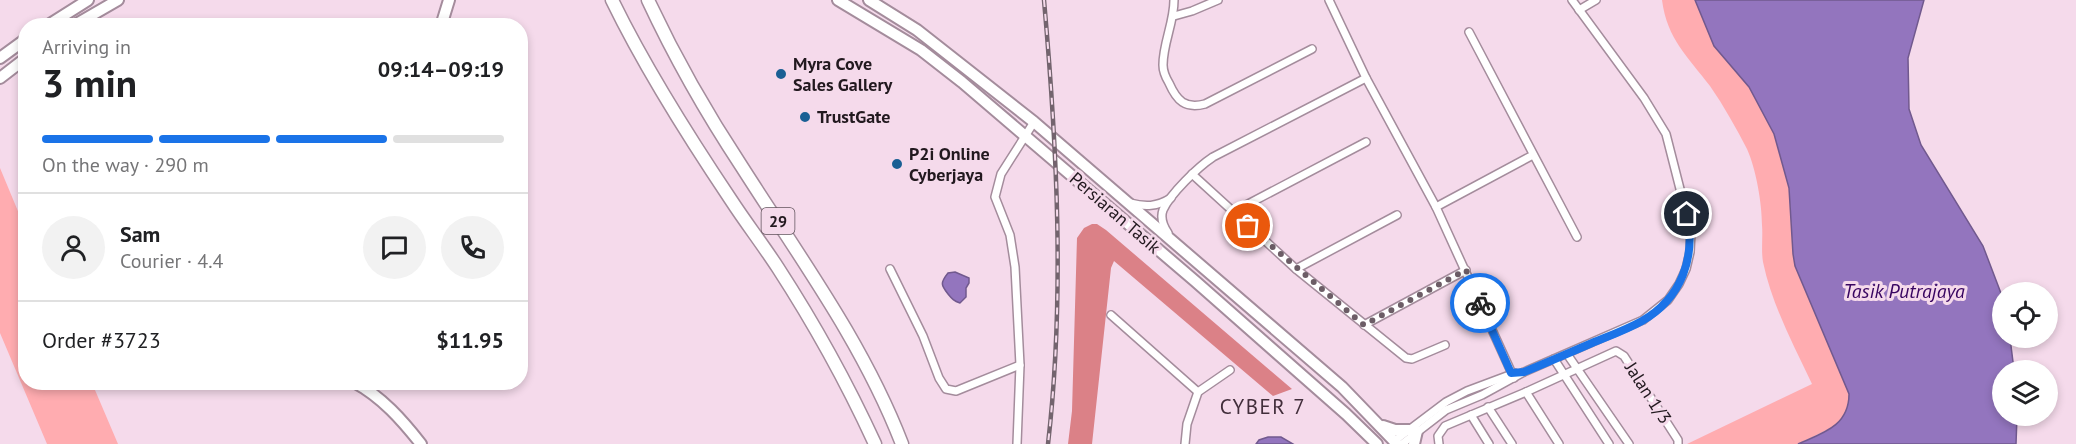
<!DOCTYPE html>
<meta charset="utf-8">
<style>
body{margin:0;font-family:"PT Sans",sans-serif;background:#f2f2f2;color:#202124;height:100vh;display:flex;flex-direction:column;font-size:22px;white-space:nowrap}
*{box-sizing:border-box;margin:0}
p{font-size:20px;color:#757577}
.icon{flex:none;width:33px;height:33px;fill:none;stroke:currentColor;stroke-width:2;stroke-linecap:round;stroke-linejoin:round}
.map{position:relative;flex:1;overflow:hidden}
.side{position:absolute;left:18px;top:18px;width:510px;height:372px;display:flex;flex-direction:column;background:#fff;border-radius:24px;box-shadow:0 3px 9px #0003}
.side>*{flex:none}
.controls{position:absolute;left:1992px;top:282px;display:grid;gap:12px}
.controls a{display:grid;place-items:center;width:66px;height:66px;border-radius:50%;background:#fff;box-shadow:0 3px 9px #0003;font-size:30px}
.pin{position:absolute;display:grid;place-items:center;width:51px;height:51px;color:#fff;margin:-26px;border:3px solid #fff;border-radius:50%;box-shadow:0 2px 6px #0007}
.courier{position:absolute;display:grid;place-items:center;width:60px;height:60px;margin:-30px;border:4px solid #1a73e8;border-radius:50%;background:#fff;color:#222;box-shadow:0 2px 8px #0007}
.headline em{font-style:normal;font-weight:600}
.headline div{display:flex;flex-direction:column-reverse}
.headline{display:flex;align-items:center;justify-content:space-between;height:102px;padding:0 24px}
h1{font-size:39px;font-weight:600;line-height:45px}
.bar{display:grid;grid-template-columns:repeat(4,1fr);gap:9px 6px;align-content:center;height:72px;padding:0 24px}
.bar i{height:8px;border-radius:4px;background:#e0e0e0}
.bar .current{background:#1a73e8}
.bar p{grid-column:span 4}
.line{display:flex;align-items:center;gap:15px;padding:0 24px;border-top:2px solid #e0e0e0}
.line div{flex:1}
.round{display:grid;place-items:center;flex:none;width:63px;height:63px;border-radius:32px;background:#f2f2f2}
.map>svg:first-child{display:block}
</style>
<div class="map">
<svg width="2076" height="444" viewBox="0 0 2076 444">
<rect width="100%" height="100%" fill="#f5daeb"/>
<g fill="#ffacb0">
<path d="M1662,0H1695L1714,46L1749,87L1774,134L1789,188L1793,254L1795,266L1849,394V406L1843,417L1835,426L1798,444H1687L1812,384C1793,344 1772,305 1763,262C1761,250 1763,237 1762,225C1762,203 1756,169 1747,149C1736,128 1724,106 1710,86C1688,57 1667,39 1662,0Z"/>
<path d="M0,168L25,228L26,382L92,383L118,444H47L0,333Z"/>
</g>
<path fill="#db8187" d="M1092,224H1097L1106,230L1292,389L1273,396L1114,261L1111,268L1092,444H1068L1072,411L1077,238L1084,228Z"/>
<g fill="#9375be" stroke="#71598e" stroke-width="1.5">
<path d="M1695,0H1924L1908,58L1909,109L1921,145L1983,246L2002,296V338H2010L2014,370H2002V416H2017L2016,444H1798C1823,433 1849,426 1849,394L1795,266L1793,254L1789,188L1774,134L1749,87L1714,46Z"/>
<path d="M955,272L969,278V283L966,288V297L960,303C954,301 952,299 948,294C941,285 940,283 948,273Z"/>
<path d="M1268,437H1281L1293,444H1256L1259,440Z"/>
</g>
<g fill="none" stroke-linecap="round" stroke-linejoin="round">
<defs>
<g id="street">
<path d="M1174,0C1174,23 1163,43 1163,65C1163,72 1166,78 1169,83C1177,101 1185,109 1205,104L1312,49"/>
<path d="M1329,0L1366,78L1436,207L1514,378"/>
<path d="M1579,10L1596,0"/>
<path d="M1174,16L1192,11L1218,0"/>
<path d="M1469,32L1577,237"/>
<path d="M1192,174L1296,269L1406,358L1412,359L1445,345"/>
<path d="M1130,203C1145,207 1157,207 1171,198"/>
<path d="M1436,207L1533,155"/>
<path d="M1233,212L1366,142"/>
<path d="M1168,233C1164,227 1160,218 1163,210C1170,194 1198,167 1213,157L1366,78"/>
<path d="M890,269L923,336L939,378L946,389L956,391L1020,365"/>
<path d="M1296,269L1397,215"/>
<path d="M1111,315L1198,392"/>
<path d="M1364,325L1466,270"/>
<path d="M1567,354L1629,444"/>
<path d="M1554,359L1609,444"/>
<path d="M1526,392L1559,444"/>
<path d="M1488,407L1512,444"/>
<path d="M1471,415L1489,444"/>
<path d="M1393,442L1446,402L1467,391L1515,373"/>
<path d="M1017,444L1020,365L1015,267L1010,235L995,197L1001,174L1034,122"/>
<path d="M1185,444L1187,424L1198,392L1230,370"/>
<path d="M1402,444L1446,410L1482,395L1524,372L1643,320L1668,300L1679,284L1686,269L1690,252L1691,232L1666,134L1644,98L1572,0"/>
<path d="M1439,444L1438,436L1445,426L1526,392L1616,351L1624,356L1678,440V444"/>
</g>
<g id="secondary">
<path d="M441,26L449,0"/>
<path d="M354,382C382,397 402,420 421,444"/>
</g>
<g id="primary">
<path d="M838,0L921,50L962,82L1195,281L1346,414L1377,444"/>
<path d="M869,0L917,30L1034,122L1342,387L1397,444"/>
<path d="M47,26L88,0"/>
<path d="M73,26L118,0"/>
<path d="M0,58L26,39"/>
<path d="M0,78L26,58"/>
<path d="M1383,426L1395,430H1409"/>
<path d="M1414,444L1417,431"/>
</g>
<g id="highway">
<path d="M612,0C646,70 688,136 731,200C746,223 763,245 778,268C815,325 847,383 875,444"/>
<path d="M648,0C675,58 707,114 742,167C800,258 863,343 902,444"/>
</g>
</defs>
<use href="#street" stroke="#a48c9c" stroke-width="10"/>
<use href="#secondary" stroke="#a48c9c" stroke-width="14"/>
<use href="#primary" stroke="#a48c9c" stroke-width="14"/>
<use href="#highway" stroke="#a48c9c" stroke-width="15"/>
<use href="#street" stroke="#fff" stroke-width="7"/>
<use href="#secondary" stroke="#fff" stroke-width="10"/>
<use href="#primary" stroke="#fff" stroke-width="10"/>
<use href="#highway" stroke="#fff" stroke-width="12"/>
<defs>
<path id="rail" d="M1044,0C1057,147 1065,296 1048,444"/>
</defs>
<use href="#rail" stroke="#73646e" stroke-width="4.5"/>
<use href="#rail" stroke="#f5daeb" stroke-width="2" stroke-dasharray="7" stroke-linecap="butt"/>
</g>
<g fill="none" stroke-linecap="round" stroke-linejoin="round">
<path stroke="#6c5d66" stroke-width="6" stroke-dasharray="0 10.8" d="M1248,226L1364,325L1466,270L1480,303"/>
<path stroke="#1a73e8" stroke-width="8" d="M1480,303L1511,373L1524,372C1546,363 1569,353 1592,343C1609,336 1626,330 1642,321C1682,298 1696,257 1687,214"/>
</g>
<g fill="#1a5f94" stroke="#f5daeb" stroke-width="2">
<circle cx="781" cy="74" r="6"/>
<circle cx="805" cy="117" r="6"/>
<circle cx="897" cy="164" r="6"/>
</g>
<g text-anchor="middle" stroke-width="6" stroke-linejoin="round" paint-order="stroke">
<rect fill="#f5daeb" stroke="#61535c" stroke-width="1.5" x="761.5" y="208" width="33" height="26" rx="4.5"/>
<g font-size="16" font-weight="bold" fill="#22191f">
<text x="778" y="227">29</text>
</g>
<g font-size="18" font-weight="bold" fill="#22191f" stroke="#f5daeb" text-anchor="start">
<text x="793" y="70">Myra Cove<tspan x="793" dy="21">Sales Gallery</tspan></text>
<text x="817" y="123">TrustGate</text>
<text x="909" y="160">P2i Online<tspan x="909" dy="21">Cyberjaya</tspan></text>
</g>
<g font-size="18" fill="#22191f" stroke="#f5daeb">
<text transform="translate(1115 213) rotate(41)" y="6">Persiaran Tasik</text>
<text transform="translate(1648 393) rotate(57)" y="6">Jalan 1/3</text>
</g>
<g font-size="20" font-style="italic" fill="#380561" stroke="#f5daeb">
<text x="1904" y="298">Tasik Putrajaya</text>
</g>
<g font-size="21" letter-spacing="1.5" fill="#422e3b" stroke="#f5daeb">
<text x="1263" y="414">CYBER 7</text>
</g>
</g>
</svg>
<div class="controls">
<a><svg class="icon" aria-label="locate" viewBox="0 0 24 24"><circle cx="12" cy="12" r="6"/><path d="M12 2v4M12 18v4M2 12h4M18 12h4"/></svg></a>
<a><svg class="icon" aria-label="layers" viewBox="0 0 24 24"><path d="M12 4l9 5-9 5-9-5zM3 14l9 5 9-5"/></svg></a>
</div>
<div class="pin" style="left:1248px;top:226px;background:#ea580c"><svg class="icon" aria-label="bag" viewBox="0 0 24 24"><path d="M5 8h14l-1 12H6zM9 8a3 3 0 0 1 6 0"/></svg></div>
<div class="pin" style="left:1687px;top:214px;background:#1f2937"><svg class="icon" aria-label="home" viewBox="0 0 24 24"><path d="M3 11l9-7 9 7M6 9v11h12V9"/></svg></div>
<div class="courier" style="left:1480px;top:303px"><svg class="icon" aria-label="bike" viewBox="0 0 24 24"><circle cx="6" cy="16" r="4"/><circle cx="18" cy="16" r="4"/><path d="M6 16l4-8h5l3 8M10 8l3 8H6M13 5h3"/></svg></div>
<section class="side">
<div class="headline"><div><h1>3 min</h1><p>Arriving in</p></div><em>09:14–09:19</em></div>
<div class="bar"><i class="current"></i><i class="current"></i><i class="current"></i><i></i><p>On the way · 290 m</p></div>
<div class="line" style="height:108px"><a class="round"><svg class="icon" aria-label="person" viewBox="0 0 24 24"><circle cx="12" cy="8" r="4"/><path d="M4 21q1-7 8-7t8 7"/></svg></a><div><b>Sam</b><p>Courier · 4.4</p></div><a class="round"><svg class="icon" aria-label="chat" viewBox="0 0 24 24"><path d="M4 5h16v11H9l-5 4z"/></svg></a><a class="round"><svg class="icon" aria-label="phone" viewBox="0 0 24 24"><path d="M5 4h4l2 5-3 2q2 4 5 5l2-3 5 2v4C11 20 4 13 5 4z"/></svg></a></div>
<div class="line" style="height:78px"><div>Order #3723</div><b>$11.95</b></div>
</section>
</div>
